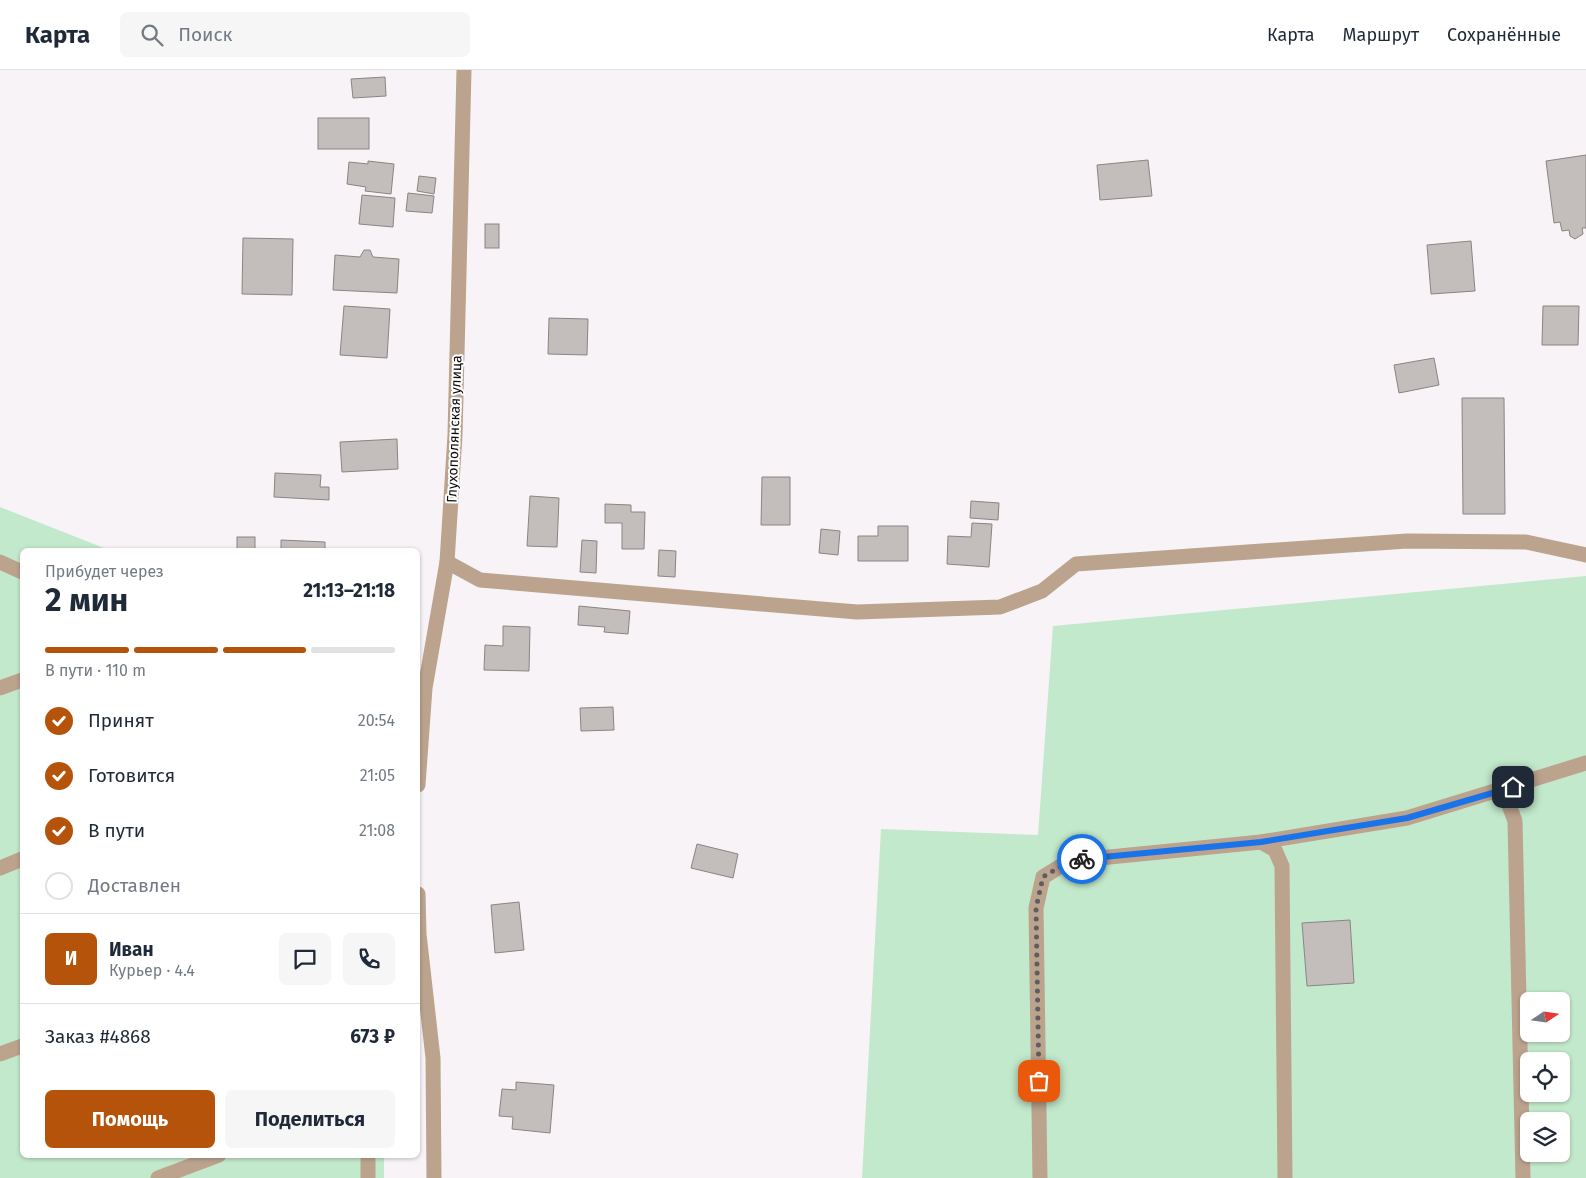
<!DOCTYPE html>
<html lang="ru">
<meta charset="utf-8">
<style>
body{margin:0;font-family:"Fira Sans",sans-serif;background:#f6f6f7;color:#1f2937;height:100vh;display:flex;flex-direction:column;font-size:19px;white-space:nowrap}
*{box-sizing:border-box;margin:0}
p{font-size:16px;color:#747a83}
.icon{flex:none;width:28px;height:28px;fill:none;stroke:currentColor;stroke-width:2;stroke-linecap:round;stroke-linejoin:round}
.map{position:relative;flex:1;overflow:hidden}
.drawer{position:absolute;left:20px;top:478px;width:400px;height:610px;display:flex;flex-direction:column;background:#fff;border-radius:8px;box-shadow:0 1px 4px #0004}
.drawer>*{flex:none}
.needle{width:32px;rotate:77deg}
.controls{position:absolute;left:1520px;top:922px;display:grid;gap:10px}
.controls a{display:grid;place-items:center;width:50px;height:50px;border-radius:8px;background:#fff;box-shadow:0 1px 4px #0004;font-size:25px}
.pin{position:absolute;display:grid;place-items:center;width:42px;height:42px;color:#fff;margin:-21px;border-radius:10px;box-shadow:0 2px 8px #0006}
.courier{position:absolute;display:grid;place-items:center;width:50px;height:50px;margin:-25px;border:4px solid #1a73e8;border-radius:50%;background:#fff;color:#222;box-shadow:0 1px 6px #0007}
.summary em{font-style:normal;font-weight:700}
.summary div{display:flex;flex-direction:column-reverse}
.summary{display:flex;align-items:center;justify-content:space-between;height:85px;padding:0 25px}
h1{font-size:32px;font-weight:700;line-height:38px}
.bar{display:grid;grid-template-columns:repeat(4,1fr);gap:8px 5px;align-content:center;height:60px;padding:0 25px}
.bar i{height:6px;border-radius:4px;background:#e0e1e3}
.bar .current{background:#b45309}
.bar p{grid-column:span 4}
.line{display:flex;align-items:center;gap:12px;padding:0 25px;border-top:1px solid #e0e1e3}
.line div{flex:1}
.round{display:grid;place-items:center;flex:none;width:52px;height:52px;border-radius:8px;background:#f6f6f7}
ol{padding:0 25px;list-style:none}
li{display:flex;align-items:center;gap:15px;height:55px}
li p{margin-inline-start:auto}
li .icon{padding:5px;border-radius:50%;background:#b45309;color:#fff;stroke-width:4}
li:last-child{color:#747a83}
li i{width:28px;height:28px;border:2px solid #e0e1e3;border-radius:50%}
.primary-button{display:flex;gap:10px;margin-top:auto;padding:10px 25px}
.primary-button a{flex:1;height:58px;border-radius:8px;background:#b45309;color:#fff;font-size:20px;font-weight:700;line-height:58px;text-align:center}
.primary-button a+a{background:#f6f6f7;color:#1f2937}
header{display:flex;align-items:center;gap:30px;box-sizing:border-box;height:70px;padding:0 25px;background:#fff;border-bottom:1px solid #e0e1e3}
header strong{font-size:24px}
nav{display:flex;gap:28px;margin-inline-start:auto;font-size:18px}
.search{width:350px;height:45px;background:#f6f6f7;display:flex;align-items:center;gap:12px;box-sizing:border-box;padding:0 18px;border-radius:8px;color:#747a83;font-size:19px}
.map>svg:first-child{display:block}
</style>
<header>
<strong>Карта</strong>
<div class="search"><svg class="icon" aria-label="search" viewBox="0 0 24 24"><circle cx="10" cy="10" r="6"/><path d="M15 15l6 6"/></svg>Поиск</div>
<nav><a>Карта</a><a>Маршрут</a><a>Сохранённые</a></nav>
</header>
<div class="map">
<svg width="1586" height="1108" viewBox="0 0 1586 1108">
<rect width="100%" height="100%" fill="#f7f3f7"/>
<g fill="#c2e9cb" fill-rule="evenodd">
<path d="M0,437L109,480H22V1085H384V1108H0Z"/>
<path d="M1586,506V1108H862L881,759L1038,765L1053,556ZM1529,931H1561V964H1529ZM1529,991H1561V1024H1529ZM1529,1051H1561V1084H1529Z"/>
</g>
<g fill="#c3bdbb" stroke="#8a8583">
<path d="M385,7L386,26L353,28L351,9Z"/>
<rect x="318" y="48" width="51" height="31"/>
<path d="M1586,85V158H1582L1583,164L1575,169L1570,166L1569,160L1562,161L1560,152L1554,153L1546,91Z"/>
<path d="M1148,90L1152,126L1100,130L1097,95Z"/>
<path d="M368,91L394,94L391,124L365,121L366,117L347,114L349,92L368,94Z"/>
<path d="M419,106L436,108L434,124L417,121Z"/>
<path d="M408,123L434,126L432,143L406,141Z"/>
<path d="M362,125L395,128L393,157L359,154Z"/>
<rect x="485" y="154" width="14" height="24"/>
<path d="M243,168L293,169L292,225L242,224Z"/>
<path d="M1471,171L1475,221L1431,224L1427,175Z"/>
<path d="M364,180H370L373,187L399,189L397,223L333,220L335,185L360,187Z"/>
<path d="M344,236L390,239L387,288L340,285Z"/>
<path d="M1543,236H1579L1578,275H1542Z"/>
<path d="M549,248L588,249L587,285L548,284Z"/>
<path d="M1434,288L1439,315L1399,323L1394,295Z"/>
<path d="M1462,328H1504L1505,444H1463Z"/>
<path d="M397,369L398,399L342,402L340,372Z"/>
<path d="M275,403L321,405L320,417H329V430L274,427Z"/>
<path d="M762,407H790V455H761Z"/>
<path d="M530,426L559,428L557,477L527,476Z"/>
<path d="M971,431L999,433L998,450L970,448Z"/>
<path d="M605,434L631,435V442H645L644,479H622V453H605Z"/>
<path d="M972,453L992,454L989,497L947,494L948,466L971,467Z"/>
<path d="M878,456H908V491H858V466H878Z"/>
<path d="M821,459L840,461L838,485L819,483Z"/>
<rect x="237" y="467" width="18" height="13"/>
<path d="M281,470L325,472V480H281Z"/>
<path d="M582,470L597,471L596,503L580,502Z"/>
<path d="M659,480L676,481L675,507L658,506Z"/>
<path d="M579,536L630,541L628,564L604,562L605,557L578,555Z"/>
<path d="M503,556L530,557L529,601L484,600L485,575L503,576Z"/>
<path d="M613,637L614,660L581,661L580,638Z"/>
<path d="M697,774L738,784L733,808L691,798Z"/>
<path d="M519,832L524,880L495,883L491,835Z"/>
<path d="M1350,850L1354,913L1307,916L1302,853Z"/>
<path d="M516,1012L554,1015L550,1063L512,1059L513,1047L499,1046L502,1019L516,1020Z"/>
</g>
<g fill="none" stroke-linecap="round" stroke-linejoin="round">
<g stroke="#bba38e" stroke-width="15">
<path d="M0,492L22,502"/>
<path d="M0,618L22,610"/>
<path d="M1494,723L1507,730L1515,751L1523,1108"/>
<path d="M1261,772L1275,780L1282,796L1285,1108"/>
<path d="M0,798L22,789"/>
<path d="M0,984L22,976"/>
<path d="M158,1108L219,1085"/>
<path d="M368,1108V1085"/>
<path d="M1040,1108L1036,838L1043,807L1069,791L1261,772L1407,748L1586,693"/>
</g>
<g stroke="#bba38e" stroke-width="15">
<path d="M447,492L480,510L857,542L1000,537L1042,521L1076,494L1407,471L1526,472L1586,485"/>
<path d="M418,715L425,618L447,492L455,365L464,0"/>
<path d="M418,824L419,864L433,988L434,1108"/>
</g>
</g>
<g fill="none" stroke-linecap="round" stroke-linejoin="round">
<path stroke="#5f5d5f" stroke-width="5" stroke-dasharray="0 9" d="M1039,1011L1036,838L1043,807L1069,791L1082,789"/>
<path stroke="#1a73e8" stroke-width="6" d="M1082,789L1261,772L1407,748L1513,717"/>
</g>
<g text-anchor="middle" stroke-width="4" stroke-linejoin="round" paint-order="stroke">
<g font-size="14" fill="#0d0c0d" stroke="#fff">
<text transform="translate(454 359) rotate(-88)" y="5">Глухополянская улица</text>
</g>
</g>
</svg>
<div class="controls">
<a><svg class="needle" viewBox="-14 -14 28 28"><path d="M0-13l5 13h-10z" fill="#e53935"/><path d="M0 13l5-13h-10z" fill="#747a83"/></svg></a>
<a><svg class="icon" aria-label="locate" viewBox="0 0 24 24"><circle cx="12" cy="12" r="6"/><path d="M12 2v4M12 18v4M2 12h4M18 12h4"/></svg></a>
<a><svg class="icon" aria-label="layers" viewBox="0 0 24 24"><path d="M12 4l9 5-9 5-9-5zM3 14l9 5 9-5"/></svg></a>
</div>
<div class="pin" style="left:1039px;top:1011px;background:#ea580c"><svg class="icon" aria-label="bag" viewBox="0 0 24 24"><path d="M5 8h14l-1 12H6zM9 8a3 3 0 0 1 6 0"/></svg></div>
<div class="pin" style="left:1513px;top:717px;background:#1f2937"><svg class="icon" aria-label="home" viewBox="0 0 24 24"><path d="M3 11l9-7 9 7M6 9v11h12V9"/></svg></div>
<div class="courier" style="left:1082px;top:789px"><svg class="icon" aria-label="bike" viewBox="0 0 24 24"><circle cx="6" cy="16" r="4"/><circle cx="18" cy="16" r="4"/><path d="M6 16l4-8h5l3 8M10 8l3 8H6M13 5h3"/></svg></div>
<section class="drawer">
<div class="summary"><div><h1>2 мин</h1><p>Прибудет через</p></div><em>21:13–21:18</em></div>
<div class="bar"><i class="current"></i><i class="current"></i><i class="current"></i><i></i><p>В пути · 110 m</p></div>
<ol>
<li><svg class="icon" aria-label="check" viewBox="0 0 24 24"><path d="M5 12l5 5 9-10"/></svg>Принят<p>20:54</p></li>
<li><svg class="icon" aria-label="check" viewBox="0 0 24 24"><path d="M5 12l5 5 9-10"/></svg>Готовится<p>21:05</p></li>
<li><svg class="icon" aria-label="check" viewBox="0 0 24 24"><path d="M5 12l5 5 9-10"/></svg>В пути<p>21:08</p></li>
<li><i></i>Доставлен</li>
</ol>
<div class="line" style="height:90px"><b class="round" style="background:#b45309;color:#fff">И</b><div><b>Иван</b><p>Курьер · 4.4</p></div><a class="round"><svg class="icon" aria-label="chat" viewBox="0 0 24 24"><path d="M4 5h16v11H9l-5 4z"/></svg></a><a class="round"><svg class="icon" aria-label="phone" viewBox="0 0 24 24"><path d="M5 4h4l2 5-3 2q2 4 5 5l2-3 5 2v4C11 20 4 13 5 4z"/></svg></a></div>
<div class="line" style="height:65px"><div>Заказ #4868</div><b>673 ₽</b></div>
<div class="primary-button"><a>Помощь</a><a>Поделиться</a></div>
</section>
</div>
